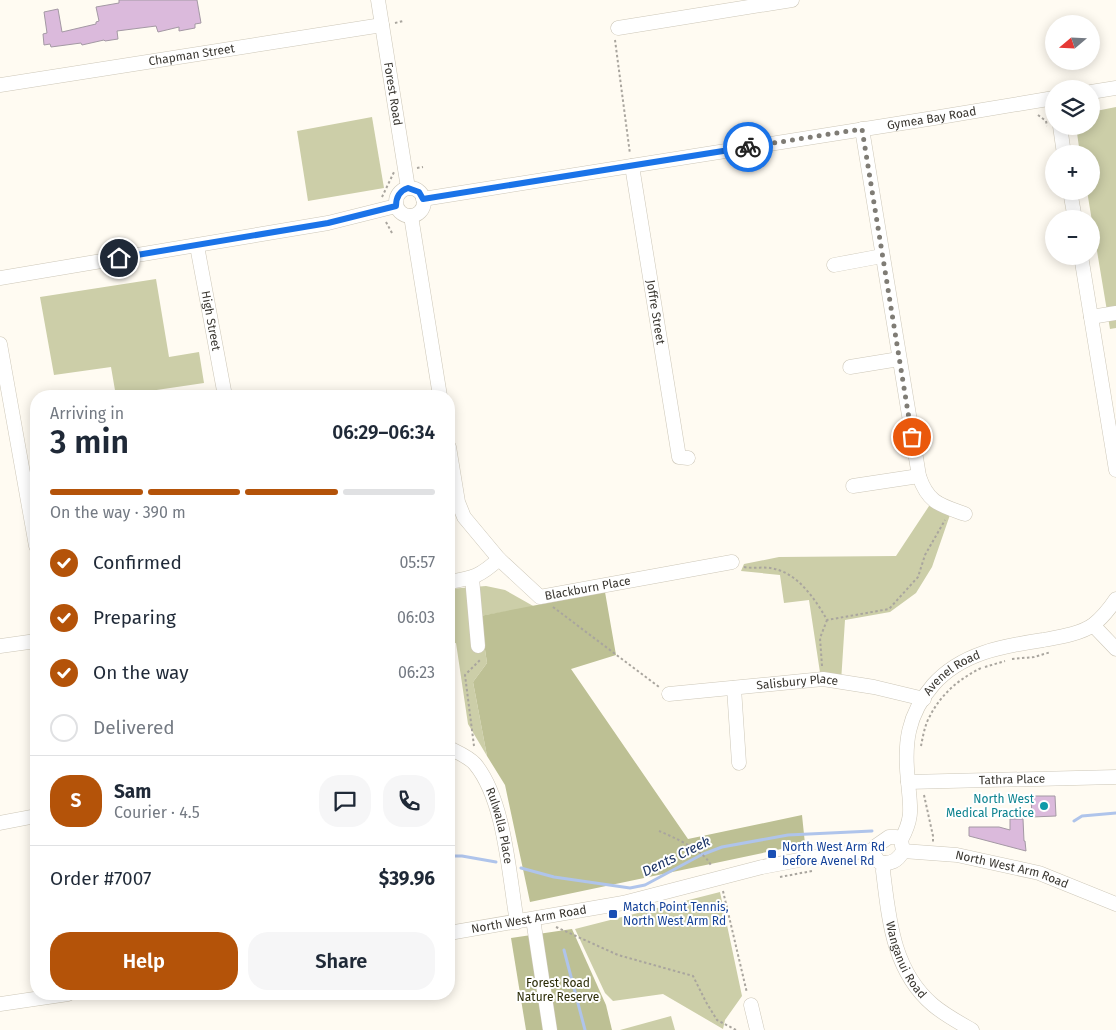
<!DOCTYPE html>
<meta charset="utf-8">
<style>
body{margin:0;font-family:"Fira Sans",sans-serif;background:#f6f6f7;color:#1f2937;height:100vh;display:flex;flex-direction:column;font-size:19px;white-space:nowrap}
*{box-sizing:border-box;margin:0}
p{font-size:16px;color:#747a83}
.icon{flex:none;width:28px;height:28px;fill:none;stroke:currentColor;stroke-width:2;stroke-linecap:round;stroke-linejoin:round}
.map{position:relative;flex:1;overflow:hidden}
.sheet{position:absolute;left:30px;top:390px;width:425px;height:610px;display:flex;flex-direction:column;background:#fff;border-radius:20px;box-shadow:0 2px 12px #0003}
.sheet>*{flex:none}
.needle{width:32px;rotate:251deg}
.buttons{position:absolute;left:1045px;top:15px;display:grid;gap:10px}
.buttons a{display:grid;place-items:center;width:55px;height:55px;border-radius:50%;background:#fff;box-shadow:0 2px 12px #0003;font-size:25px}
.pin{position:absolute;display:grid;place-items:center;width:42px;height:42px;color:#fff;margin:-21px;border:2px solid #fff;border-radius:50%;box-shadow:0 1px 5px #0007}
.courier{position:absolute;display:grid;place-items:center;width:50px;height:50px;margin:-25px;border:4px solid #1a73e8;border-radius:50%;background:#fff;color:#222;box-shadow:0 1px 6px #0007}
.head em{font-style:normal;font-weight:600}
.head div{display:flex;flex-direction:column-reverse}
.head{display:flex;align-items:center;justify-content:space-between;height:85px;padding:0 20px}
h1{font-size:32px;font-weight:600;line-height:38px}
.bar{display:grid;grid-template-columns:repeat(4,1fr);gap:8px 5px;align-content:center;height:60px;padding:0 20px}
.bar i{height:6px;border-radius:4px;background:#e0e1e3}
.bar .current{background:#b45309}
.bar p{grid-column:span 4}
.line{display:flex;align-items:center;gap:12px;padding:0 20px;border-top:1px solid #e0e1e3}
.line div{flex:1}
.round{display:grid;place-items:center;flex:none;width:52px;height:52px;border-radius:20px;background:#f6f6f7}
ol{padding:0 20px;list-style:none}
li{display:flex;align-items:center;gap:15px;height:55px}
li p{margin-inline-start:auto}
li .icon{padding:5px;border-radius:50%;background:#b45309;color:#fff;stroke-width:4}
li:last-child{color:#747a83}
li i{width:28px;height:28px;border:2px solid #e0e1e3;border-radius:50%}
.action{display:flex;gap:10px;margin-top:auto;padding:10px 20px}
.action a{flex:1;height:58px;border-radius:20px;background:#b45309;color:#fff;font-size:20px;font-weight:600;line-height:58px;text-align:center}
.action a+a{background:#f6f6f7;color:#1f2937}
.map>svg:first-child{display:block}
</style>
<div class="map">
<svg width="1116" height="1030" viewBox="0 0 1116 1030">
<rect width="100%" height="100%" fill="#fffbf2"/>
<g fill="#cccea8">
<path d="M1116,107V328L1110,329L1087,191H1091V154H1080L1076,126H1091V112Z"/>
<path d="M372,117L384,188L308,201L297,131Z"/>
<path d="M156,279L169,357L199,352L204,383L116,396L111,367L54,375L40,297Z"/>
<path d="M933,500L952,509L932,567L916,593L890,612L845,620L841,682L821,679L809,600L784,603L780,575L741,571L744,564L779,557L896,556Z"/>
<path d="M486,586L505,590L535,607L480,616L487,663L473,682L487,756L468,724L456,643L449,644V589Z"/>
<path d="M720,892L742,996L725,1020L723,1029L663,994L613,1001L605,993L575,929Z"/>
<path d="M671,1016L675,1030H620Z"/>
</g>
<g fill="#bdc094">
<path d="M605,592L616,655L571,669L688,839L802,815L805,844L530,902L505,785L487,756L473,682L487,663L480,616Z"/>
<path d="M572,929L606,1005L612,1030H526L511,938Z"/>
</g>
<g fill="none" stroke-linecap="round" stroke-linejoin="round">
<g stroke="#afc4eb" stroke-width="3">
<path d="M1074,821L1082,816L1116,813"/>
<path d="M449,856H462L496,862"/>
<path d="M521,868L554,877L630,888L645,885L701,855L722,847L788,835L872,831"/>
<path d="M564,950L585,1030"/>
</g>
</g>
<g fill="#dbbadc" stroke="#a499a4">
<path d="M119,0H197L201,23L195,24V28L179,31V27L158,32L156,26L117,31L118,39L105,41L104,40L82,45L81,43L51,47L50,44L44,45L43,34L47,33L44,12L58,9L62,32L96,24V22L99,21L96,7L119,3Z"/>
<path d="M1031,796H1055L1056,816L1032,817Z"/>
<path d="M1010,819H1023L1024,841H1025L1026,851L969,836V827H999L1010,830Z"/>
</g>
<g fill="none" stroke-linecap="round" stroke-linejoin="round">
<defs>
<g id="minor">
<path id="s1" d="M378,0L408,188"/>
<path d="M618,28L792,0"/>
<path id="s2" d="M0,85L382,25"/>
<path d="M1091,92L1116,88"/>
<path d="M1060,126L1064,154"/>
<path d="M862,129L919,476C928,503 940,505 965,514"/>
<path id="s3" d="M632,166L679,457L688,458"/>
<circle cx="410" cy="202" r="14"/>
<path d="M1070,191L1075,219"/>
<path id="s4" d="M423,199L934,118L1054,98"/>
<path d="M411,216L440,396"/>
<path id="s5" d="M197,246L225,396"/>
<path d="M1081,256L1116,470"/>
<path d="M834,265L882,256"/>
<path d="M0,278L328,223L396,206"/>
<path d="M1091,317L1116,313"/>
<path d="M0,344L36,546"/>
<path d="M850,367L899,359"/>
<path id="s6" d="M449,447L458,502L464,517L499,559L540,597L732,562"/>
<path d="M853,486L919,476"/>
<path d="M472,578L478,646"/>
<path d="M449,582C474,578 480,576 499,559"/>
<path d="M1093,625L1116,649"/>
<path d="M0,646L36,641"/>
<path d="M734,688L739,763"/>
<path id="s7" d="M669,694L823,679L874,687L924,699"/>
<path id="s8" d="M449,748C457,752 469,757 475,764C505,800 509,876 517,922"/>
<path id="s9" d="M908,782L1116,777"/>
<path d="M0,823L36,816"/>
<path d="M889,837H896L901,840L903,851C898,861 890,865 879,862L874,855L876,846Z"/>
<path id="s10" d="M901,840C914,816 910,807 908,781C904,744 907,715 933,685C961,653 1003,646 1043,640C1059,637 1080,634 1093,625C1102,618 1110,608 1116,599"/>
<path id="s11" d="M903,851L957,855L1039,873L1116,904"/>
<path id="s12" d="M884,863L883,871C889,920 893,971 933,1005C945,1015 958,1022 972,1030"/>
<path d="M533,919L550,1030"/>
<path id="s13" d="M449,933L623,903L762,867L820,856L874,850"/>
<path d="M0,1004L68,994"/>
<path d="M751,1005L757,1030"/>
</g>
</defs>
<use href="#minor" stroke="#cdc7b8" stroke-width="15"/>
<g stroke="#a9a59e" stroke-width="2" stroke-dasharray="2.5 2.5" stroke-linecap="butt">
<path d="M395,23L403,21"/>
<path d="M615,40L630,154"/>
<path d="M1038,115L1046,121L1047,126"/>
<path d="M417,168L423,167"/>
<path d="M382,197L394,172"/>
<path d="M386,222L392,233"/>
<path d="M744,567C754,569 765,566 775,569C798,574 816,600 827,620L889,609L918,577L925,555L945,520"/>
<path d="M553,607L659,687"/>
<path d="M1012,659L1034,657L1051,652"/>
<path d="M822,666L820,638L827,620"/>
<path d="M985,667L1005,661"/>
<path d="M474,746L465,675L480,660V658"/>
<path d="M921,746C923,736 925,724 930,716C941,694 959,679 981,668"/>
<path d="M924,795L933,836V842"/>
<path d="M659,831C673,837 706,851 711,866"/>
<path d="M780,877L812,871"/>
<path d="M723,891L747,993"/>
<path d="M556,927L618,955L693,976L706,1002L717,1020L736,1030"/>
</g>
<use href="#minor" stroke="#fff" stroke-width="14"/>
</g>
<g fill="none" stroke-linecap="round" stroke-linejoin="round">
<path stroke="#7f7c75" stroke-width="5" stroke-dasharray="0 9" d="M748,147L862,129L912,437"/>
<path stroke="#1a73e8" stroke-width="6" d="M119,258L328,223L396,206C396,197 399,191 408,188L419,192L423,199L748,147"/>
</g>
<circle fill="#0f9aa8" stroke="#fff" stroke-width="2" cx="1044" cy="806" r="5"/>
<g fill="#1a4fb4" stroke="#fff" stroke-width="2">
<rect x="767" y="849" width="10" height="10" rx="2.5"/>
<rect x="608" y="909" width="10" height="10" rx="2.5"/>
</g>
<g text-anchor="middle" stroke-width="4" stroke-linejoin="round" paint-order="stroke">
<g font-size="12" fill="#3a3731" stroke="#fff">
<text dy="4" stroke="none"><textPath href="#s2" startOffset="194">Chapman Street</textPath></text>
<text dy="4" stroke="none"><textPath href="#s1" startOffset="95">Forest Road</textPath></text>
<text dy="4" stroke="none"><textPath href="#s4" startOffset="515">Gymea Bay Road</textPath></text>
<text dy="4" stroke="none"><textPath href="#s3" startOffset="148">Joffre Street</textPath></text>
<text dy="4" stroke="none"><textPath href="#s5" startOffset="76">High Street</textPath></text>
<text dy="4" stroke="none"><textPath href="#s6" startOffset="231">Blackburn Place</textPath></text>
<text dy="4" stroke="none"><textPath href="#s10" startOffset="186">Avenel Road</textPath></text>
<text dy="4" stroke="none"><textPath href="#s7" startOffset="129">Salisbury Place</textPath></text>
<text dy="4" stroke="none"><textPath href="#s9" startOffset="104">Tathra Place</textPath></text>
<text dy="4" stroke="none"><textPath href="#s8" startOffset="98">Rulwalla Place</textPath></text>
<text dy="4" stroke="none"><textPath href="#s11" startOffset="111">North West Arm Road</textPath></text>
<text dy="4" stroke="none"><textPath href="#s13" startOffset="81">North West Arm Road</textPath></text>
<text dy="4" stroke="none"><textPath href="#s12" startOffset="101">Wanganui Road</textPath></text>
</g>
<g font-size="12" fill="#0d838f" stroke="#fff" text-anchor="end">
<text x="1034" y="803">North West<tspan x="1034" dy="14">Medical Practice</tspan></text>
</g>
<g font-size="12" fill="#164399" stroke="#fff" text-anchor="start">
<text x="782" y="851">North West Arm Rd<tspan x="782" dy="14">before Avenel Rd</tspan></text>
<text x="623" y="911">Match Point Tennis,<tspan x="623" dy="14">North West Arm Rd</tspan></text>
</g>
<g font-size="12" fill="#2c2d08" stroke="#fff">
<text x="558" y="987">Forest Road<tspan x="558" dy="14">Nature Reserve</tspan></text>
</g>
<g font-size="14" font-style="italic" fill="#1f3667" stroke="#fff">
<text transform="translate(676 856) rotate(-26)" y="5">Dents Creek</text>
</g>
</g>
</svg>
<div class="buttons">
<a><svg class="needle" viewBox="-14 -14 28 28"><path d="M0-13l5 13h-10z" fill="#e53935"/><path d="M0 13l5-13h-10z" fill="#747a83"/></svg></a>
<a><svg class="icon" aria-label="layers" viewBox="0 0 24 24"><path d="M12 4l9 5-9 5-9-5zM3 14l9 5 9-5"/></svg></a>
<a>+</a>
<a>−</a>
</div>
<div class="pin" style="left:912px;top:437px;background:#ea580c"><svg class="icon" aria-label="bag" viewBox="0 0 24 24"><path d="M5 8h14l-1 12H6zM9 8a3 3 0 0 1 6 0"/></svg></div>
<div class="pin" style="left:119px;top:258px;background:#1f2937"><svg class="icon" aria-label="home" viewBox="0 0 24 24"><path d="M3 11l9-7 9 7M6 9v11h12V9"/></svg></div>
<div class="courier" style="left:748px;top:147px"><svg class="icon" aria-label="bike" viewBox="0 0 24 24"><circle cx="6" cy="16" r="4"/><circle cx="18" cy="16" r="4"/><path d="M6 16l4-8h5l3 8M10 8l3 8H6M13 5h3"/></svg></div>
<section class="sheet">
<div class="head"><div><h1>3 min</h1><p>Arriving in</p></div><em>06:29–06:34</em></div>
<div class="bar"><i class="current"></i><i class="current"></i><i class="current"></i><i></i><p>On the way · 390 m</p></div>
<ol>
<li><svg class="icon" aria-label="check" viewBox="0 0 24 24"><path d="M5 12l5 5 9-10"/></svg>Confirmed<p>05:57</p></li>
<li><svg class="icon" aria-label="check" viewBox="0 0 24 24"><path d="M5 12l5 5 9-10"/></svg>Preparing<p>06:03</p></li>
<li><svg class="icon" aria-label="check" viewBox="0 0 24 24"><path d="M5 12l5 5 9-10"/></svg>On the way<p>06:23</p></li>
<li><i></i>Delivered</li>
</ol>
<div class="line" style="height:90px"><b class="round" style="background:#b45309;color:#fff">S</b><div><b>Sam</b><p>Courier · 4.5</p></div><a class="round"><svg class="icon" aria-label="chat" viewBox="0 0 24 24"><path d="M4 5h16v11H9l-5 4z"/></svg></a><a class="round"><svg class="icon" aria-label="phone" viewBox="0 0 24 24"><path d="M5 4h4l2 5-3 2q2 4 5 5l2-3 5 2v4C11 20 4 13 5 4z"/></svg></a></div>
<div class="line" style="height:65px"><div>Order #7007</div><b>$39.96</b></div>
<div class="action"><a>Help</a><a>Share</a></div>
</section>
</div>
